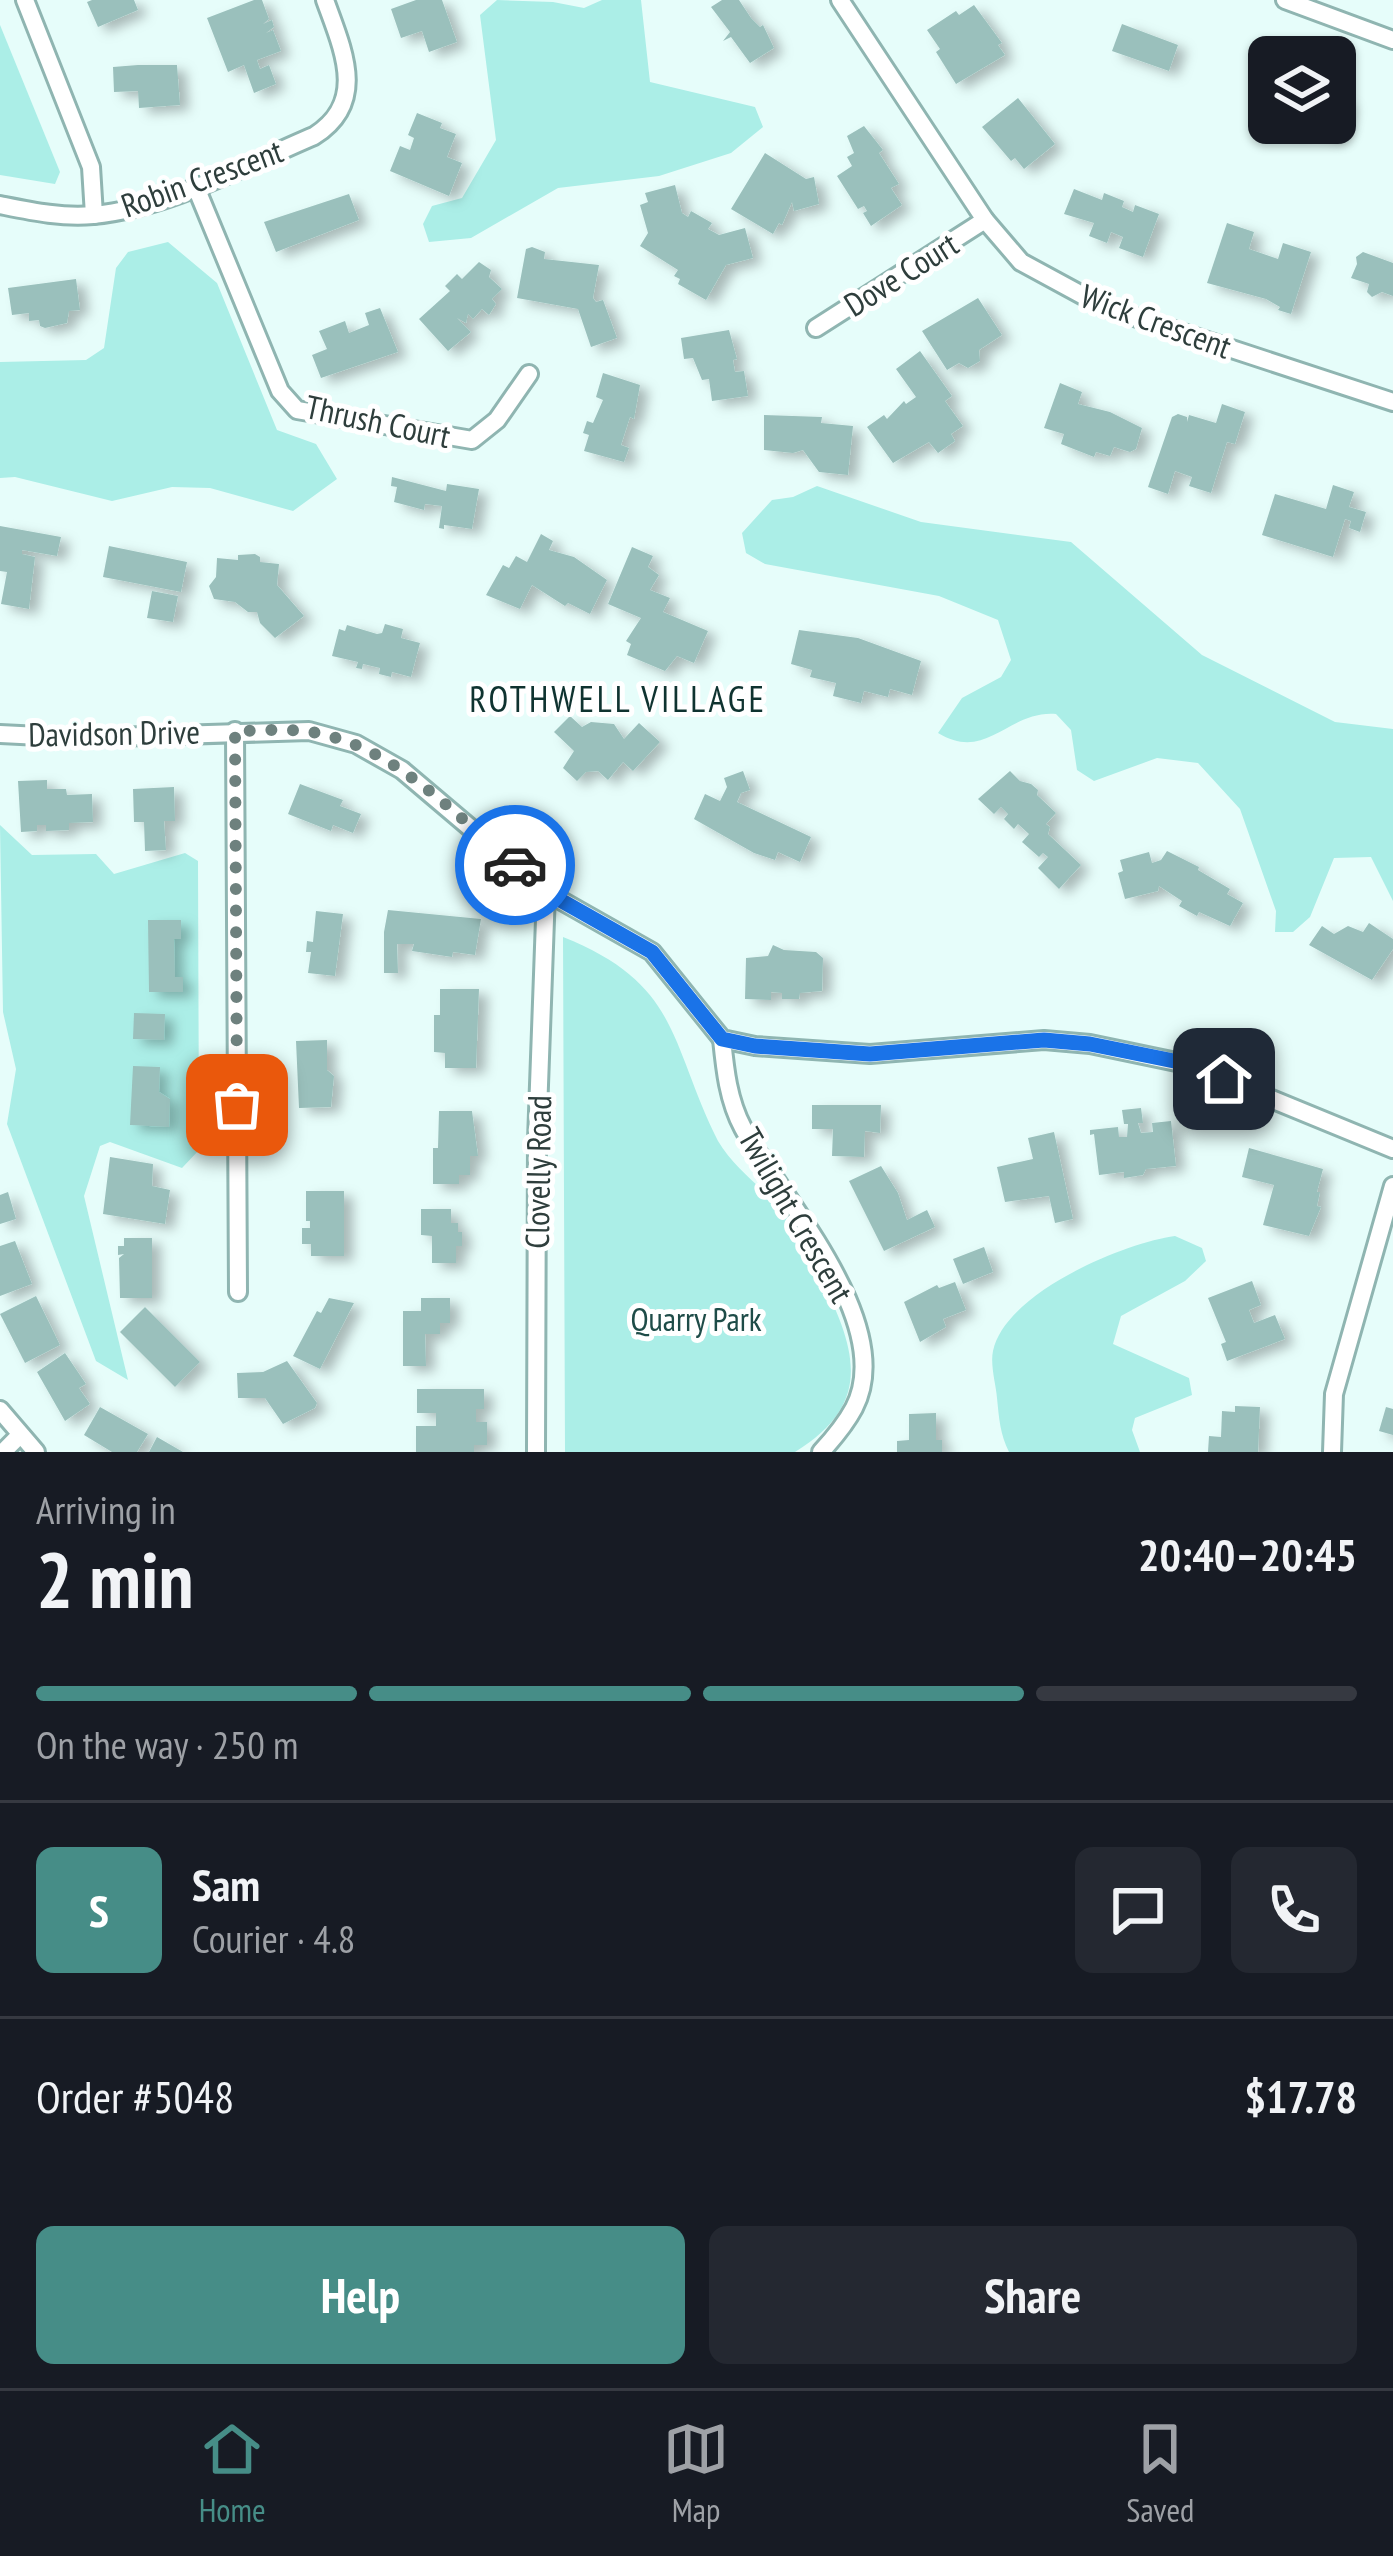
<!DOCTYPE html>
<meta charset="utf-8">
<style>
body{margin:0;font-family:"PT Sans Narrow",sans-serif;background:#242831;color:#f1f3f6;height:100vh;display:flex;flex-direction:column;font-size:45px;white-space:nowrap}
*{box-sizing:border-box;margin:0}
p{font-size:39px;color:#9ea1a6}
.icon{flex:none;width:66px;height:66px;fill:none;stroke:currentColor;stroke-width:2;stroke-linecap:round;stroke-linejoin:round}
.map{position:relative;height:1452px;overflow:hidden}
.side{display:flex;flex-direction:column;background:#171b24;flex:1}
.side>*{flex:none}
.buttons{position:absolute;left:1248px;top:36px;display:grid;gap:24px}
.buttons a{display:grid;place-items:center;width:108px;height:108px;border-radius:18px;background:#171b24;box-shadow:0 3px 9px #0004;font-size:60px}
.pin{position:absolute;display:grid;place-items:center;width:102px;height:102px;color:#fff;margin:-51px;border-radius:24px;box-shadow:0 6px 18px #0006}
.courier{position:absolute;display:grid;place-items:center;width:120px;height:120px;margin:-60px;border:9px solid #1a73e8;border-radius:50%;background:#fff;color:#222;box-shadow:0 3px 15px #0007}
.summary em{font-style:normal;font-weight:700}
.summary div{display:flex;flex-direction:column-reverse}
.summary{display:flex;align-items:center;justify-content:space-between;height:204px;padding:0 36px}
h1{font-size:78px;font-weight:700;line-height:90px}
.bar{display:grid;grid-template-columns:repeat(4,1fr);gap:18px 12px;align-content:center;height:144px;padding:0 36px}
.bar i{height:15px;border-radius:9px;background:#363941}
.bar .current{background:#468d87}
.bar p{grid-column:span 4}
.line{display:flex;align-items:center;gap:30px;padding:0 36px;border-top:3px solid #363941}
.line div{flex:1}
.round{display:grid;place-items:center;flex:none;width:126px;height:126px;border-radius:18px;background:#242831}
.primary-button{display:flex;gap:24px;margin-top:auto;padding:24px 36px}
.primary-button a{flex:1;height:138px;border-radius:18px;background:#468d87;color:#fff;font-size:48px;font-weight:700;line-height:138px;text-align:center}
.primary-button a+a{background:#242831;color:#f1f3f6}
.tab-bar{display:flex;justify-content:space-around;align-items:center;height:168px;border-top:3px solid #363941;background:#171b24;font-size:33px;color:#9ea1a6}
.tab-bar a{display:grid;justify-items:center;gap:6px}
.tab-bar .current{color:#468d87}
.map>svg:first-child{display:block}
</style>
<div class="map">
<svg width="1393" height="1452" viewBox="0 0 1393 1452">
<defs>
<filter id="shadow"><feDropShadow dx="9" dy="5.5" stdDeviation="6" flood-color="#0004"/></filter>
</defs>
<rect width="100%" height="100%" fill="#e6fdfa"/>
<g fill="#abeee7">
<path d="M497,0L553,2L584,8L602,0H641L650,82L755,107L763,127L731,153L659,176L558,188L471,238L429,242L423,224L432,206L462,198L496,140L480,15Z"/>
<path d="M0,25L60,172L55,184L0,175Z"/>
<path d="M168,242L217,283L277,430L316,444L337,479L293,511L210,488L172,487L112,501L15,477L0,478V362L86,360L104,348L116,268L128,252Z"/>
<path d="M817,486L921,522L1071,542L1202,655L1335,722L1393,729V901L1371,857L1334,858L1310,917L1293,932H1275L1276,911L1240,809L1198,763L1157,758L1094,781L1077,770L1071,730L1056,714C1008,710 987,763 938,733L962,698L1001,677L1011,660L998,620L939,596L765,564L746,553L742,533L772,500L793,497Z"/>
<path d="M0,825L32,855L96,854L114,874L185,853L198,861L199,1150L182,1168L110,1142L100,1146L84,1196L128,1380L96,1361L7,1124L16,1069L3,1012Z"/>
<path d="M563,937C681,984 669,1043 718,1141C736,1171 766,1190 788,1216C802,1232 810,1256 819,1275C855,1346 876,1403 795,1452H565Z"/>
<path d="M1175,1236L1202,1248L1206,1261L1185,1281L1121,1316L1113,1344L1189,1378L1192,1395L1135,1418L1132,1430L1140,1452H1009C1000,1434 999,1418 997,1398C996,1385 990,1365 993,1351C1005,1293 1123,1243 1175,1236Z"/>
</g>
<g fill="#9ac0bc" filter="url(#shadow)">
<path d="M92,0H134L138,10L98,27L87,2Z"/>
<path d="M254,0H262L269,19L263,24L272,20L274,27L266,33L273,30L281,51L257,60L260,69L269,65L276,84L254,93L244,65L228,72L207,18Z"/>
<path d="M416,0H442L457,42L429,52L422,31L401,38L391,9Z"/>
<path d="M722,0H739L751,18L760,27L763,25L774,48L750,63L731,37L723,41L730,32L711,7Z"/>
<path d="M974,5L1002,43L998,45L1005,55L956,84L936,52L940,49L927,30L956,11L959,15Z"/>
<path d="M1122,24L1178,45L1169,71L1112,51Z"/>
<path d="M138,65H177L180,105L139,108L138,91L114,92L113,67Z"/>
<path d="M1018,98L1055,144L1024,169L1015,158L1011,161L982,127Z"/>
<path d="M1335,98L1348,103L1336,137L1301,124L1298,131L1279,127L1278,123H1335Z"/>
<path d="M417,113L442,123L440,128L456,134L447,157L462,163L449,196L390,171L400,146L410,150L414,138L408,135Z"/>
<path d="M864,126L883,150L879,153L899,184L891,188L902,205L871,226L863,213L867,211L864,206L858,209L837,176L852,166L847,157L854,153L847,136Z"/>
<path d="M765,153L806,179L814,177L819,204L794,211L792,202L782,225L779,223L773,234L731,209Z"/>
<path d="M675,185L682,213L688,217L691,211L712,223L708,229L719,235L745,228L753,258L726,265L706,300L678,284L680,279L674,276L678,270L640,246L648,233L640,205L648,202L645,193Z"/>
<path d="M1074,189L1102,200L1104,193L1124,201L1122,207L1133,212L1135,205L1159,214L1143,257L1119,248L1123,237L1111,232L1107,243L1089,236L1094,223L1064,214Z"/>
<path d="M349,194L359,220L276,252L264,222Z"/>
<path d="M1227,223L1254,232L1249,249L1278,259L1283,243L1311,252L1291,314L1278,310L1280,307L1266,299L1207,283Z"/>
<path d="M532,247L545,252L544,259L599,265L593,298L596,302L603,300L617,338L591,347L578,309L517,298L526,249Z"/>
<path d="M1363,252L1393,263V296L1382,292L1372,297L1367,292L1369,284L1351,278L1357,264L1356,257Z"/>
<path d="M479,262L491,270L489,277L502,289L492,299L496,304L489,315L482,309L473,319L468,314L466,323L457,318L471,332L448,351L419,319L450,291L445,286L457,274L462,279Z"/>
<path d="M76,279L80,310L69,311L67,323L45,328L40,326L39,320L29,321V313L12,315L8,288Z"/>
<path d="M978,298L1002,335L979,350L980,361L968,368L959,363L947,370L922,331Z"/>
<path d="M380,308L398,352L321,378L312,355L327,349L319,331L345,321L349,333L369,325L365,313Z"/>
<path d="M729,330L737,359L733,360L735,372L744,371L748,396L712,401L709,379L702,380L693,358L684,359L681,338Z"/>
<path d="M920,351L952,396L945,401L963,426L951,434L955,441L938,453L929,442L893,463L867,427L884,415L887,419L904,401L906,404L916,397L896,369Z"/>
<path d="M603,373L640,385L634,419L630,417L621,445L629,448L624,462L584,451L589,435L583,433L587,421L593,423L603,400L596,397Z"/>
<path d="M1060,383L1082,392L1078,404L1110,412L1142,428L1136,449L1130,452L1114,447L1110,456L1096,452L1094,457L1061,444L1064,434L1044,428Z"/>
<path d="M1222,404L1245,412L1235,444L1227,442L1211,493L1189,486L1192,477L1175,471L1168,494L1148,487L1172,417L1178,414L1187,417V422L1189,415L1216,423Z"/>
<path d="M764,415L822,417L821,423L853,426L848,475L819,472L803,450L793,453L764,450Z"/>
<path d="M392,477L446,491L447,484L479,489L472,529L444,525V529L439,528L442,506L425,504L424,510L394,502L397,487L391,486Z"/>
<path d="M1333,485L1354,492L1349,507L1366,512L1360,532L1349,528L1351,521L1345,519L1333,557L1262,535L1275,494L1326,509Z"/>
<path d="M0,526L61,537L57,556L22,550V554L35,557L29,609L1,604L7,572L0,571Z"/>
<path d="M541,534L553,541L549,550L574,557L607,580L590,614L568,603L565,606L532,585L520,609L486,595L503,565L509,568L516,556L527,562Z"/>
<path d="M109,546L187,562L181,592L103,577Z"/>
<path d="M632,547L653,556L648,567L659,575L650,590L670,598L663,612L708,631L694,663L677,656L665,671L627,655L631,644L626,641L641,618L608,604Z"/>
<path d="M255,554L260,557V562L279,564L277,585L304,616L275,638L260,623L257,612H248L235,602L214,599L209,586L216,577L217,558L238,560V555Z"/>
<path d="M152,591L178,596L173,622L147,618Z"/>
<path d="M385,624L403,629L401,638L420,643L411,677L392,672L391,677L379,674L380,668L363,664L362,669L356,668L358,662L332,656L339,629L345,631L347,625L377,634L382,633Z"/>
<path d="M799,630L858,638L921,661L912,695L890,689L888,697L864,691L861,703L833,696L836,683L810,677L812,670L791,664Z"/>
<path d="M570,716L582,727L591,722L614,724L624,739L639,723L660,742L633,771L623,762L608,780L598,771L586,772L577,781L563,768L574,751L554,732Z"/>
<path d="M743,771L750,790L741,793L737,802L811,837L800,862L778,852L775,860L754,853L694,819L705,794L720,801L727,787L724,778Z"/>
<path d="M1010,771L1020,781L1031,784L1038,790L1037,795L1056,813L1046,824L1050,827L1048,834L1081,865L1059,889L1038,868L1048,857L1043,853L1039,857L1022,842L1029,834L1018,824L1014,829L1004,819L1008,814L1001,807L994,814L978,799Z"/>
<path d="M47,780V789H66L67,795L92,794L93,822L69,823V830L46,831V825H37V831L21,832L18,781Z"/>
<path d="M300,784L343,800L340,806L361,814L353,833L333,825L331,831L288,814Z"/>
<path d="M174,787L175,821H164L166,850L145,851L144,822H134L133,789Z"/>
<path d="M1167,851L1199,867L1198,870L1230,889L1227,894L1243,903L1230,926L1199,912L1197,916L1179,906L1182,901L1159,886L1158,891L1125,899L1118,873L1123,871L1120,860L1149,852L1152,863L1161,860Z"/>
<path d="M388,910L481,919L475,955L453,952L452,957L412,951L414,944H397L398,973H384V932Z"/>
<path d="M316,911L343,914L335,976L308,973L311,952H306L307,941L313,942Z"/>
<path d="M148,920H181V939H174L175,977H183V992H149Z"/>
<path d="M1369,923L1393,939V949L1372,980L1309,945L1322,926L1334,934L1348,926L1363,932Z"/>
<path d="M773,945L784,950L816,952L823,958L822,991L800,993L799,999H782V993L771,992V1000L745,999L746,958L768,956Z"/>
<path d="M440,989H479L476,1068H445V1053L434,1052V1015H440Z"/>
<path d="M134,1013L165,1014L164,1040L133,1039Z"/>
<path d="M327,1040V1070L334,1076L331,1107L299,1108L296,1041Z"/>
<path d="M133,1066L160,1067L159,1092L170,1099L169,1127L130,1125Z"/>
<path d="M812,1105H881L880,1133L865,1131L864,1157L832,1156L833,1129H812Z"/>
<path d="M1141,1108L1143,1123H1138L1141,1133L1153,1132L1152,1123L1171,1121L1176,1166L1146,1169L1143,1175L1124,1178V1172L1099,1175L1094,1134L1090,1135V1130L1118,1127L1119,1137H1127L1128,1124H1124L1122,1110Z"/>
<path d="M439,1111H472L478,1156H470V1175H459V1184H433V1148H438Z"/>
<path d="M1054,1132L1073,1219L1055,1223L1049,1196L1005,1202L997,1167L1033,1159L1028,1138Z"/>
<path d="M1249,1148L1323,1169L1317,1192H1320L1317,1206L1321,1207L1309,1236L1263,1225L1274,1185L1242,1177Z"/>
<path d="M110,1157L153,1164L152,1186L170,1190L165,1224L103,1214Z"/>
<path d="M881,1166L898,1193L907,1220L927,1210L935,1227L884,1251L849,1181Z"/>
<path d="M306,1191H344V1256H311V1244H302V1228H310V1221H306Z"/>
<path d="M8,1192L16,1219L0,1224V1195Z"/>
<path d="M421,1209H451V1223H458V1232H462V1246H456V1263H432V1236L421,1235Z"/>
<path d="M124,1238H152V1298H120L119,1258L124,1254L118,1255V1246H124Z"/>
<path d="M15,1241L32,1284L0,1296V1246Z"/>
<path d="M984,1247L993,1272L963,1284L953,1259Z"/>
<path d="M1252,1281L1261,1305L1249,1310L1254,1323L1275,1315L1285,1339L1227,1361L1221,1344L1226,1342L1208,1298Z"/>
<path d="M955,1282L966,1310L943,1319L946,1327L920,1342L904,1302L937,1285L939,1288Z"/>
<path d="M36,1296L60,1345L25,1363L0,1314Z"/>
<path d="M329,1298L354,1303L320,1369L293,1356L317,1311L321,1313Z"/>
<path d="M421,1298H450V1323H440V1334H425L426,1366H403V1311H421Z"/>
<path d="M145,1307L200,1362L175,1387L120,1332Z"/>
<path d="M65,1353L86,1384L79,1388L90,1404L65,1421L37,1372Z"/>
<path d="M287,1361L317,1403L315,1408L283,1424L265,1398H238L237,1373L263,1372Z"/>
<path d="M417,1389H484V1409H476V1422H487V1445H474V1452H416V1426H436V1413H417Z"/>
<path d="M1235,1406L1260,1407L1258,1452H1208L1209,1436L1221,1437L1222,1411L1235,1412Z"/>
<path d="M100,1407L148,1434L137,1452H112L84,1435Z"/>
<path d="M1386,1407L1393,1409V1435L1379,1431Z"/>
<path d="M936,1413V1440H942V1452H897V1441L909,1440V1414Z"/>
<path d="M157,1437L183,1452H149Z"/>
</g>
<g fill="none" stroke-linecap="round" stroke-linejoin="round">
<defs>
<g id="minor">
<path d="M25,0L91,167L94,215"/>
<path d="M840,0L985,220L1021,262L1104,307L1393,402"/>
<path d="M1285,0L1393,40"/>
<path d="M195,185L280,391L297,410L472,440L497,420L529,374"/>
<path d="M0,205C30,211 62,218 93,215C169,208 245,165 314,136C368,102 343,50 325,0"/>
<path d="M816,328L985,220"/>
<path d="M235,731L238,1292"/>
<path d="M0,734L80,738L309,731L356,744L402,770L546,892L652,952L722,1039L755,1046L870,1054L1044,1040L1090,1044L1186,1064L1393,1149"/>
<path d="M722,1039C725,1069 728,1100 743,1128C780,1197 898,1324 854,1408C846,1423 832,1440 821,1452"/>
<path d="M0,1410L36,1452"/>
<path d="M3,1452L20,1435"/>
<path d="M536,1452L537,1140L546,892"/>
<path d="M1332,1452L1334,1394L1393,1186"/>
</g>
</defs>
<use href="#minor" stroke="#8fb5b1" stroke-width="22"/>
<use href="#minor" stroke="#fff" stroke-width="16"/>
</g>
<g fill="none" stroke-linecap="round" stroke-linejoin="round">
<path stroke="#6e817e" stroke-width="12" stroke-dasharray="0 21.6" d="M237,1105L235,731C259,731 287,728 311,732C393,745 454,814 515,865"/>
<path stroke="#1a73e8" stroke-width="15" d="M515,865L546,892L652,952L722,1039L755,1046L870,1054L1044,1040L1090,1044L1179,1062L1224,1079"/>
</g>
<g text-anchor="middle" stroke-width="10" stroke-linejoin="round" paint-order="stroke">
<g font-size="33" fill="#2e3e3c" stroke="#fff">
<text transform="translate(202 178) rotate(-20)" y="12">Robin Crescent</text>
<text transform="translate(901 274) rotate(-32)" y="12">Dove Court</text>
<text transform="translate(1156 321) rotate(20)" y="12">Wick Crescent</text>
<text transform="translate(378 421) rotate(12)" y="12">Thrush Court</text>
<text transform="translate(114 733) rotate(-1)" y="12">Davidson Drive</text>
<text transform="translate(538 1172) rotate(-89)" y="12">Clovelly Road</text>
<text transform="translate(796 1215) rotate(60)" y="12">Twilight Crescent</text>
</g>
<g font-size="33" fill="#1e4c48" stroke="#fff">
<text x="696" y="1331">Quarry Park</text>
</g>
<g font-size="36" letter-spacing="3" fill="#0f3330" stroke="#fff">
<text x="618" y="712">ROTHWELL VILLAGE</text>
</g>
</g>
</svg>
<div class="buttons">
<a><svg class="icon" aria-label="layers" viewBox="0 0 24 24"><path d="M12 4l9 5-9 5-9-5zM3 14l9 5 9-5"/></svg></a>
</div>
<div class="pin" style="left:237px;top:1105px;background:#ea580c"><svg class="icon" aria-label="bag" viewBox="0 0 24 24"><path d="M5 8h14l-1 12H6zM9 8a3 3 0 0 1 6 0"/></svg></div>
<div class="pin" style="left:1224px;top:1079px;background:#1f2937"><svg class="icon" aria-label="home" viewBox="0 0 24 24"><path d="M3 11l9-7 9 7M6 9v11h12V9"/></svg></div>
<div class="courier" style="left:515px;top:865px"><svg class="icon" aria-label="car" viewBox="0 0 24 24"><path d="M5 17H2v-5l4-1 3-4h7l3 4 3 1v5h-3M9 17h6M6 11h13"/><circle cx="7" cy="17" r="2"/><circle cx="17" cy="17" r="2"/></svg></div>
</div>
<section class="side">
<div class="summary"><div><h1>2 min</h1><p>Arriving in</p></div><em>20:40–20:45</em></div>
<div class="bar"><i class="current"></i><i class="current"></i><i class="current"></i><i></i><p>On the way · 250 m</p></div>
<div class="line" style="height:216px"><b class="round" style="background:#468d87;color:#fff">S</b><div><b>Sam</b><p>Courier · 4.8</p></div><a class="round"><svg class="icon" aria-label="chat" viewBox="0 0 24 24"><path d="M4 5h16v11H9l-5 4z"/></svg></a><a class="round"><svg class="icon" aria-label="phone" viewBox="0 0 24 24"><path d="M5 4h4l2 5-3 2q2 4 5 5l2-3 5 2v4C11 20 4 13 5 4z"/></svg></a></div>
<div class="line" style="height:156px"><div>Order #5048</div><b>$17.78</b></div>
<div class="primary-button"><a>Help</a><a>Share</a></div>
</section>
<nav class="tab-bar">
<a class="current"><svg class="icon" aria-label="home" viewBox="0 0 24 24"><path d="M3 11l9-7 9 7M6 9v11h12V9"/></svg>Home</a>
<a><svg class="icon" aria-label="map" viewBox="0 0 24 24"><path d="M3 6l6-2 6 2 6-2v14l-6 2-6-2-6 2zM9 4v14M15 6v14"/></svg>Map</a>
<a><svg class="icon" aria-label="saved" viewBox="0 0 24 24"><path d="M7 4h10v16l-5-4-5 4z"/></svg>Saved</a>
</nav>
